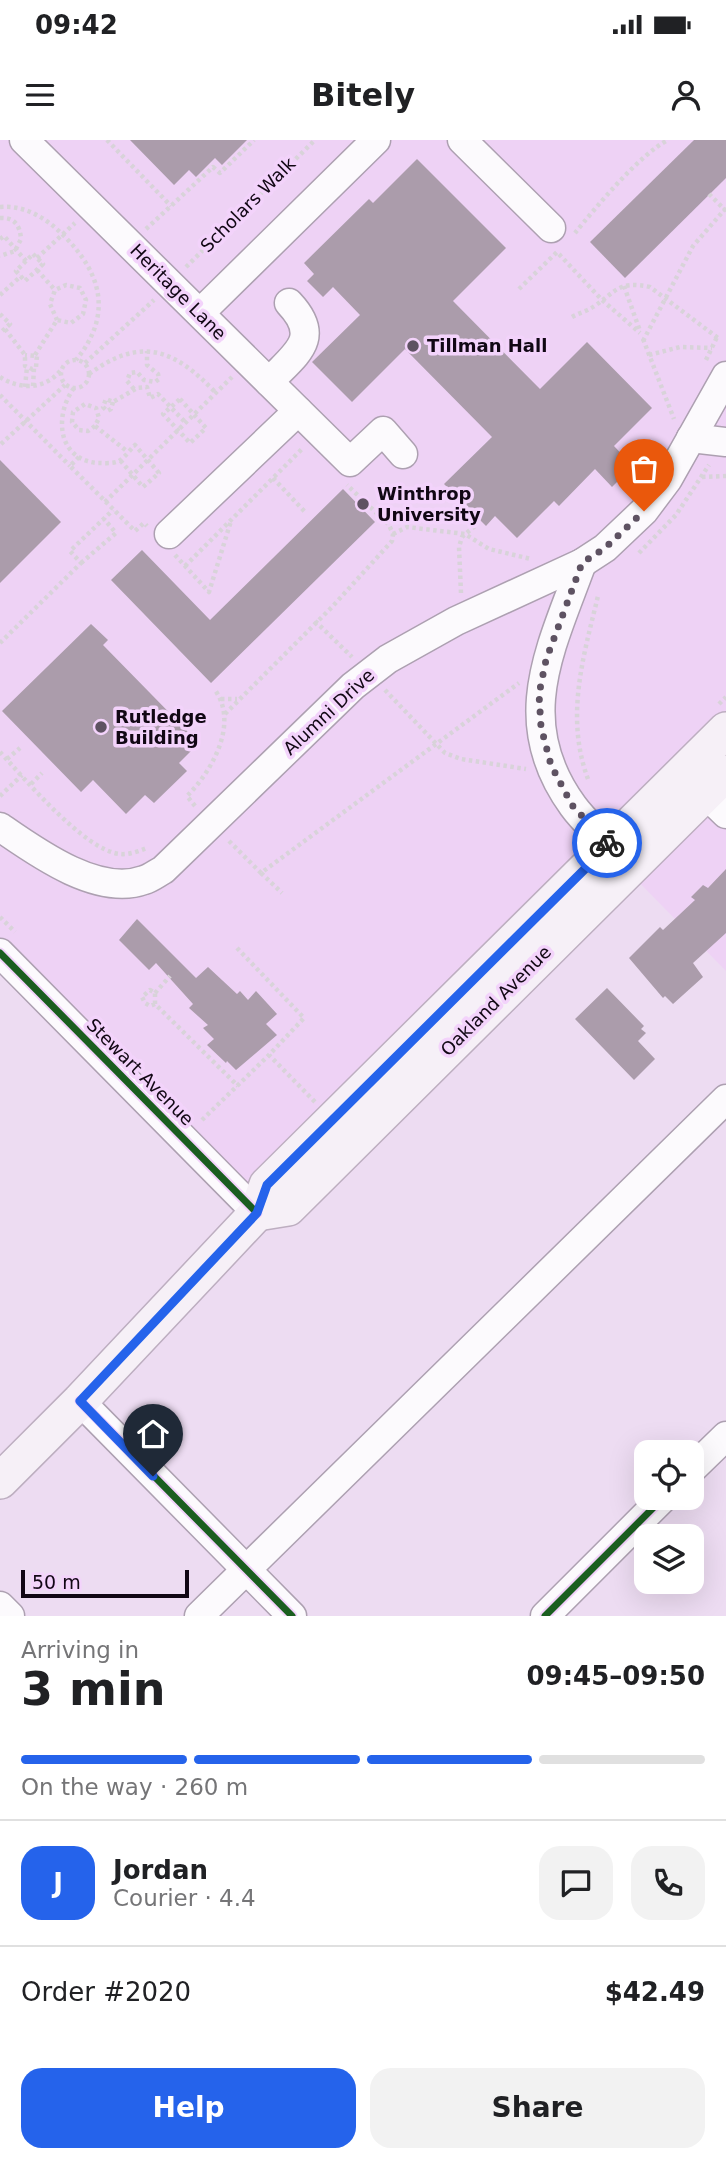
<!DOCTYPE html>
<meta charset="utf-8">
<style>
body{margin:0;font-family:"DejaVu Sans",sans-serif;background:#f2f2f2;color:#202124;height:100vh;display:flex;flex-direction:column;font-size:26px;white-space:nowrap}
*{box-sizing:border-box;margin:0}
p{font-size:23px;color:#757577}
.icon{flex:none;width:38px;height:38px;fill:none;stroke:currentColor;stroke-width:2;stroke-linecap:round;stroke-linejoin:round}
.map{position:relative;height:1476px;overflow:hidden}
.side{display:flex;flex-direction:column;background:#fff;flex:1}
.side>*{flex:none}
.buttons{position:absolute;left:634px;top:1300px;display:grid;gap:14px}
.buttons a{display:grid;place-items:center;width:70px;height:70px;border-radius:14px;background:#fff;box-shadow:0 7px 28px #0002;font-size:35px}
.scale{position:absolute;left:21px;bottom:18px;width:168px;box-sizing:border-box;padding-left:7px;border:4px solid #110714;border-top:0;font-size:19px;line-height:24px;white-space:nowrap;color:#110714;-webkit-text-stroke:5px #f3d3fb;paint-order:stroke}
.pin{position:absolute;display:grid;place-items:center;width:60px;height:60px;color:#fff;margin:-72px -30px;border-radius:50% 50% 50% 0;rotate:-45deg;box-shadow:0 0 7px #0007}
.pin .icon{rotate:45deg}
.courier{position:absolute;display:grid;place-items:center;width:70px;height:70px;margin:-35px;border:5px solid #2563eb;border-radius:50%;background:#fff;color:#222;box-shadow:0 2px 9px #0007}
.head em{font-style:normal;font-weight:800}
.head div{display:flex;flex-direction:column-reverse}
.head{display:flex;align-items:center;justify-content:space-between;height:119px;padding:0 21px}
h1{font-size:46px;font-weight:800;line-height:52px}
.bar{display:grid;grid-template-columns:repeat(4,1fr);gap:10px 7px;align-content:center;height:84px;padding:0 21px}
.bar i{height:9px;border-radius:5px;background:#e0e0e0}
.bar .on{background:#2563eb}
.bar p{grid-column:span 4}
.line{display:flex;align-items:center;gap:18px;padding:0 21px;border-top:2px solid #e0e0e0}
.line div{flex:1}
.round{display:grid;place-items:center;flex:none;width:74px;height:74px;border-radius:21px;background:#f2f2f2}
.primary-button{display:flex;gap:14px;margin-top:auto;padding:14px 21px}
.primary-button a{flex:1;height:80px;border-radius:21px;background:#2563eb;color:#fff;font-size:28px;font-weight:800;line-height:80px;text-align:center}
.primary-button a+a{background:#f2f2f2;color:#202124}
.status{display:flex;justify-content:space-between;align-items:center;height:49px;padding:0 35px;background:#fff;direction:ltr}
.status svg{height:19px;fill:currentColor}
header{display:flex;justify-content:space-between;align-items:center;height:91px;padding:0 21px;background:#fff;font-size:32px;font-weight:800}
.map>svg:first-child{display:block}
</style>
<div class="status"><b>09:42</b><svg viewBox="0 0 49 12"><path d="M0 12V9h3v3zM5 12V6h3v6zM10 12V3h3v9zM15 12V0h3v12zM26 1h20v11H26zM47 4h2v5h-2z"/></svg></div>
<header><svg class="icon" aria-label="menu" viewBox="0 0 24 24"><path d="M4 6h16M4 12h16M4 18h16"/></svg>Bitely<svg class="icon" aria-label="person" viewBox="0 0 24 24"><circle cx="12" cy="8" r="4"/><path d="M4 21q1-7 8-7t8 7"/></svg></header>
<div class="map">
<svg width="726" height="1476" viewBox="0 0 726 1476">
<rect width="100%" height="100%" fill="#eddcf2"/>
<path fill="#eed2f5" d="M0,0H726V831L624,727L261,1081L0,813Z"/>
<g fill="#ab9cab">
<path d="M130,0H247L222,25L215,18L196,37L189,30L174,45Z"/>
<path d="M694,0H726V38L625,138L590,102Z"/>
<path d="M417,19L506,108L453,161L540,249L587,202L652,268L614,306L633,326L612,347L595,329L559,366L554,361L517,398L495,376L486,386L444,344L492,297L405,209L352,262L312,222L360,175L333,147L323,157L307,141L314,134L304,123L369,59L373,63Z"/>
<path d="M0,320L61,382L0,443Z"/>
<path d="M343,349L375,382L211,543L111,440L142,410L210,480Z"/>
<path d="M91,484L108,500L103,505L199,603L179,623L187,631L154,663L145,655L126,674L93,640L81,652L2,571Z"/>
<path d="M726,729V793L693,823L703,837L673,864L665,856L663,858L629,818L660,787L663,790L695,760L691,757L703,745L708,748Z"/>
<path d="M137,779L196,838L208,827L237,854L240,851L248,860L256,851L277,874L266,884L277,895L236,930L227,921L226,923L207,905L214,899L203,888L208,885L189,868L193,864L156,823L149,830L119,800Z"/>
<path d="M607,848L644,886L641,889L646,893L638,901L655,919L634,940L575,879Z"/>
</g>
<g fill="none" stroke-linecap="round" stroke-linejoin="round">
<defs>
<g id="minor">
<path d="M24,0L350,322L383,291L403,314"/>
<path d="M462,0L551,88"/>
<path d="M200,173L376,0"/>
<path d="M269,242C295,214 323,199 289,163"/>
<path d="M691,298L726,302"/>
<path d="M169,394L298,271"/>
<path d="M582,423C551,508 511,581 573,666C583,680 597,692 609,705"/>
<path d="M690,639L726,674"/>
<path d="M0,687C36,712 98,757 144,740C151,738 157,733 163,730L353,546L388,519L456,481L582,423L605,408L644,371L668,339L726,236"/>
<path d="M0,813L257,1073"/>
<path d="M80,1261L292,1476"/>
<path d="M691,1330L726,1296"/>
<path d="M0,1466L10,1476"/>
<path d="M199,1476L726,959"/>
<path d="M545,1476L663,1358"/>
</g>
<g id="major">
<path d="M257,1073L288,1068L726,633"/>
<path d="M0,1341L80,1261L257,1073L267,1045L726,590"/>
</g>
</defs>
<use href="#minor" stroke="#ada0b1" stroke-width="31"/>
<use href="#major" stroke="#bdaec0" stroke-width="38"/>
<g stroke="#d8d3d9" stroke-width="4.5" stroke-dasharray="3.5 3.5" stroke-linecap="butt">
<path d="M107,0L171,66"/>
<path d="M709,54L726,71"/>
<path d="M0,67C25,65 46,78 63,95C102,133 113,175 76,220"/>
<path d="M0,78C14,77 20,85 21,99L15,111L0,116"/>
<path d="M146,89L213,27L220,33L254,0"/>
<path d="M575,93C596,67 640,14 668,0"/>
<path d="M0,99L4,96L26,121"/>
<path d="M33,114L43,124L25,141L16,131Z"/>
<path d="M37,118L75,83"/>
<path d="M186,127L315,0"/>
<path d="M37,130L55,150"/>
<path d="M624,146L640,191"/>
<path d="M519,149L557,112L602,160L640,193"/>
<path d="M0,155L21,136"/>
<path d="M0,174L10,184L0,193"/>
<path d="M572,177C579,173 587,171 593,167C616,152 618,140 650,147L718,198"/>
<path d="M5,189L25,215V226L32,229L36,227L37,216L25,215"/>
<path d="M643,199L674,279"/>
<path d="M643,201L693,106L726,68"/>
<path d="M35,215L57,180L71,183L83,174L86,160L80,148L66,145L55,150L50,164L57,180"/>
<path d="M649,215L680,207L712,208"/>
<circle cx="75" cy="234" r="14"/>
<path d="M706,220L717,197"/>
<path d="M85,223L154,160"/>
<path d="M89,234C141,196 174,209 215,252"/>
<path d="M0,237C20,250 45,250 61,230"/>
<path d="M33,246L34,228"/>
<path d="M25,247L27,227"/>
<path d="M74,248C54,275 57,320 98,323C104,323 113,324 119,321C125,317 130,310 135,305L159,333L143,347L120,320"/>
<path d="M134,249L127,241L130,233L137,232L144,240L155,242L159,239L158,234L147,225V211"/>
<path d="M0,255L70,326"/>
<path d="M180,259L206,288L190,303L163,274Z"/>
<path d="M113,262L111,269L107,271L103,267L106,259L113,262L137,248L147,247L150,258L158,254L185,282"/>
<path d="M95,286L88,291L79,290L72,282L73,272L85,264L96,268L99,278L95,286L128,312"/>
<path d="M1,304L65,245"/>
<path d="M79,317L70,326L135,391L144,383L147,386"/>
<path d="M702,337L726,336"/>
<path d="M273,338L306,373"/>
<path d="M105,362L232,237"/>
<path d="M393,394L407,387L465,394L489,409L531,419"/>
<path d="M639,413L676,375L709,325"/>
<path d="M175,415L209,452L231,381"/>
<path d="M81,423L116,393L104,379"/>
<path d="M185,426L303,308"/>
<path d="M461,453L459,407L462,397L476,385"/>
<path d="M315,481L352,517"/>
<path d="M0,503L81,423L70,411L113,370"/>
<path d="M385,550L445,613L461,619L526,629"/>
<path d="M221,559H237"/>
<path d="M719,564L726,557"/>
<path d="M225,574L332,467L392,401L393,394L389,385L347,345"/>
<path d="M0,612C24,638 85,711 120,714C129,715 139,711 147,708"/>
<path d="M7,619L20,608"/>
<path d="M588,639C565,577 583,518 598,456"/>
<path d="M31,644L42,633"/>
<path d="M0,656L22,635"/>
<path d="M195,666L187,656C212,631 239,584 215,550"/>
<path d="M229,701L261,733L519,543"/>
<path d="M261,733L282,753"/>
<path d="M0,777L15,792"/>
<path d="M237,808L304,878L269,915L315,962"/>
<path d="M155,853L170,836"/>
<path d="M155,864L150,866L145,863L142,857L150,850L155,853V864L238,946"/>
<path d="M202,980L269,915"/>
</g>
<use href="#minor" stroke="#fcfafd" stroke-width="28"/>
<use href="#major" stroke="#f6f0f7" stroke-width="35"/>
<defs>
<g id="cycleway">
<path d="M0,813L257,1073"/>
<path d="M80,1261L292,1476"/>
<path d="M545,1476L663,1358"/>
</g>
</defs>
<use href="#cycleway" stroke="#f3d3fb" stroke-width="11"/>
<use href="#cycleway" stroke="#1b5e20" stroke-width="7"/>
</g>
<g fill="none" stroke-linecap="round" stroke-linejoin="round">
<path stroke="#5e5262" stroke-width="7" stroke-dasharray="0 12.6" d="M607,703L572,665L551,625L541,587L539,554L546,520L582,423L605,408L644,371"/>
<path stroke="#2563eb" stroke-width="9" d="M153,1336L80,1261L257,1073L267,1045L598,716L609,705L607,703"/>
</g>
<g fill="#5e5262" stroke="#f3d3fb" stroke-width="2.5">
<circle cx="413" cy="206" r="7"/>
<circle cx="363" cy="364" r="7"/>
<circle cx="101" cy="587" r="7"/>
</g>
<g text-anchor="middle" stroke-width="7" stroke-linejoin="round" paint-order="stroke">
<g font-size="18" fill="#110714" stroke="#f3d3fb">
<text transform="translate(248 65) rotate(-45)" y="6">Scholars Walk</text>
<text transform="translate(178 152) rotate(45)" y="6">Heritage Lane</text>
<text transform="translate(329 572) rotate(-43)" y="6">Alumni Drive</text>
<text transform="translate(496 861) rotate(-45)" y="6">Oakland Avenue</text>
<text transform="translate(140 932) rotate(45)" y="6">Stewart Avenue</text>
</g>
<g font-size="18" font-weight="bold" fill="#110714" stroke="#f3d3fb" text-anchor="start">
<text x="427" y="212">Tillman Hall</text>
<text x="377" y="360">Winthrop<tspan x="377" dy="21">University</tspan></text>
<text x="115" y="583">Rutledge<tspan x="115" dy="21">Building</tspan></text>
</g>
</g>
</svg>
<div class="buttons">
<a><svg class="icon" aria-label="locate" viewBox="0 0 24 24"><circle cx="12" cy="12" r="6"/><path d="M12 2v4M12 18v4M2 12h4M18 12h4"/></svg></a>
<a><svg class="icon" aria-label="layers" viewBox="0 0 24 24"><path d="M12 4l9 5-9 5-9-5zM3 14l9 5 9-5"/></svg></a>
</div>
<div class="scale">50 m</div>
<div class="pin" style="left:644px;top:371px;background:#ea580c"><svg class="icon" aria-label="bag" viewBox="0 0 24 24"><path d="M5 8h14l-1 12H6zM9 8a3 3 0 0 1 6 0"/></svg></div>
<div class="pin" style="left:153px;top:1336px;background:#1f2937"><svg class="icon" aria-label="home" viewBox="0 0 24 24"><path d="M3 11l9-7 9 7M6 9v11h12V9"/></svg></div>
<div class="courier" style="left:607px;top:703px"><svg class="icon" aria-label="bike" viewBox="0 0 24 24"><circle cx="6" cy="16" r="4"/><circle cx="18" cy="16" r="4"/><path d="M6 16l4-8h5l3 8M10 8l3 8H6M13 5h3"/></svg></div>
</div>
<section class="side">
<div class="head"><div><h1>3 min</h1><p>Arriving in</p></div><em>09:45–09:50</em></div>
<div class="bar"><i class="on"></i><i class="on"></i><i class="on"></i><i></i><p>On the way · 260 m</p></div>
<div class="line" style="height:126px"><b class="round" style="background:#2563eb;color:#fff">J</b><div><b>Jordan</b><p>Courier · 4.4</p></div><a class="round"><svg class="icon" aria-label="chat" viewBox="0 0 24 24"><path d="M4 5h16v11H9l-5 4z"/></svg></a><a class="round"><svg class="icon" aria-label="phone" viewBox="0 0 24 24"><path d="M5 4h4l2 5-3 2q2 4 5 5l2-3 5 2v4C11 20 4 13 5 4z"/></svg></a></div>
<div class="line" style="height:91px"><div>Order #2020</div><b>$42.49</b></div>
<div class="primary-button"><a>Help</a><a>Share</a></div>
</section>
